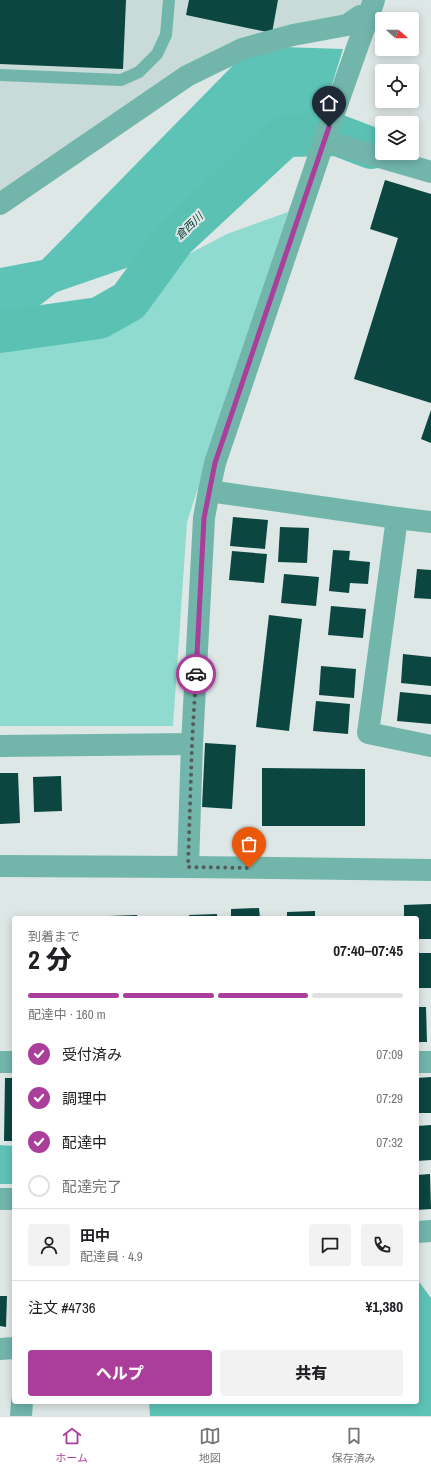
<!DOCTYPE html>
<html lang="ja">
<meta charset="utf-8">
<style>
body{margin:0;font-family:"Archivo Narrow","Noto Sans JP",sans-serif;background:#f2f2f2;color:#202124;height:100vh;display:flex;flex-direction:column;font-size:15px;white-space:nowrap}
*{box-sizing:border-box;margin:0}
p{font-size:13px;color:#757577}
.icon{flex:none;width:22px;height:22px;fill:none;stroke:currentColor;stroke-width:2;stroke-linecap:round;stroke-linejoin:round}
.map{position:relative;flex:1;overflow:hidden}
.details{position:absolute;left:12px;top:916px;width:407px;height:488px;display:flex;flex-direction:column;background:#fff;border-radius:4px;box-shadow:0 2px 10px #0003}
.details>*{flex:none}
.needle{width:26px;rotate:111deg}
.buttons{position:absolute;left:375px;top:12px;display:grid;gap:8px}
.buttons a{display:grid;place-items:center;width:44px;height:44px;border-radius:4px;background:#fff;box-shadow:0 2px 10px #0003;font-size:20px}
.pin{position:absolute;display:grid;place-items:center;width:34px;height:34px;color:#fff;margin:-41px -17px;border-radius:50% 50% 50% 0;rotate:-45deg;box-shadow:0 0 4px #0007}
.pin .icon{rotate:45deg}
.courier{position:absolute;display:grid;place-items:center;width:40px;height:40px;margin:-20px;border:3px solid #ab3d9b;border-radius:50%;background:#fff;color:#222;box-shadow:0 1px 5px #0007}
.summary em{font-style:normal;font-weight:800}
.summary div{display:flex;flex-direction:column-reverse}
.summary{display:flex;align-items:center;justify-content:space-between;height:68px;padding:0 16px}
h1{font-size:26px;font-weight:800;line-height:30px}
.bar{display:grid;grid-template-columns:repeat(4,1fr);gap:6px 4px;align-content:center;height:48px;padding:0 16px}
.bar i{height:5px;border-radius:3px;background:#e0e0e0}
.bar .current{background:#ab3d9b}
.bar p{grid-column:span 4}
.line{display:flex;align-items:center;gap:10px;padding:0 16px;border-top:1px solid #e0e0e0}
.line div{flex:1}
.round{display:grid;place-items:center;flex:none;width:42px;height:42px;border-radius:4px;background:#f2f2f2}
ol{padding:0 16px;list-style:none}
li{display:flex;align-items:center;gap:12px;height:44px}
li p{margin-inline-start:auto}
li .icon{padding:4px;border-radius:50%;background:#ab3d9b;color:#fff;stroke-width:4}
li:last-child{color:#757577}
li i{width:22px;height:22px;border:2px solid #e0e0e0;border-radius:50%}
.primary-button{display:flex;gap:8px;margin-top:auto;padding:8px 16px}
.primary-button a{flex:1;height:46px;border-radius:4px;background:#ab3d9b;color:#fff;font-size:16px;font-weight:800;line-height:46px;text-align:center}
.primary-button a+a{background:#f2f2f2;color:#202124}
.dock{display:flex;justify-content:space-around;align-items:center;height:56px;border-top:1px solid #e0e0e0;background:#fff;font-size:11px;color:#757577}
.dock a{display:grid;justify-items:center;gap:2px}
.dock .current{color:#ab3d9b}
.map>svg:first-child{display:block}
</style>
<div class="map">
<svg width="431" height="1416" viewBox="0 0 431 1416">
<rect width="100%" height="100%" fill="#dde7e5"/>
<path fill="#c8dbd8" d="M0,0H366L363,4L339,20L246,41L0,195Z"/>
<path fill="#8fdbd0" d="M288,212L187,522L173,726H0V353L227,234Z"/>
<g fill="#5dc3b6">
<path d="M252,46L343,49L325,107L197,201L164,255L57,292L0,336V268L42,260Z"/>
<path d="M0,1145L14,1146V1184H0Z"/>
<path d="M417,1279L431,1298V1416H150L149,1402H417Z"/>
</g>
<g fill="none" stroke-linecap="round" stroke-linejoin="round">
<path stroke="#5ac1b3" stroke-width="42" d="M0,332L99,318L129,301L175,238L285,136L337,135L371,148"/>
</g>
<g fill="#0b4640">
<path d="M0,0H126L123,69L0,64Z"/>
<path d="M189,0H278L272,33L186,15Z"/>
<path d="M385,180L431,194V403L354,379L398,238L370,229Z"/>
<path d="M431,410V443L421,439Z"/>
<path d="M233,517L268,520L265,549L230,546Z"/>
<path d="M280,527L309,528L307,563L278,562Z"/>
<path d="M333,550L350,551L349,560L370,562L368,584L350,583L349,593L329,591Z"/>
<path d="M232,551L267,554L264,583L229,580Z"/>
<path d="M417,569L431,570V599L414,598Z"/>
<path d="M284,574L319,577L316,606L281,603Z"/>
<path d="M331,606L366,609L363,638L328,635Z"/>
<path d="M269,615L302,619L289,731L256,727Z"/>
<path d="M403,654L431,657V686L401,683Z"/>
<path d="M321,666L356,669L354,698L319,695Z"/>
<path d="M400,692L431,695V724L397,721Z"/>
<path d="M316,701L350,704L348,734L313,731Z"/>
<path d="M205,743L236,745L232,809L202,807Z"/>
<path d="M262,768L365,769V826H262Z"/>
<path d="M0,773H18L20,823L0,824Z"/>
<path d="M61,776L62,811L34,812L33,777Z"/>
<path d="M431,904V939H417V918H404V905Z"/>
<path d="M259,908L260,918H231V909Z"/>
<path d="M315,911V918H287V912Z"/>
<path d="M217,914V918H189V915Z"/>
<path d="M137,915V918H108V916Z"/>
<rect x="417" y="953" width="14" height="35"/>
<path d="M417,1007H426L427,1042H417Z"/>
<path d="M431,1077V1113H417V1078Z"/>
<path d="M5,1078H14V1141H4Z"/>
<path d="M431,1125V1160L417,1161V1126Z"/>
<path d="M430,1174L431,1209L417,1210V1175Z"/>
<path d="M0,1296H7L6,1327L0,1326Z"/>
</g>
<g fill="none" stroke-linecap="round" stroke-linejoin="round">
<path stroke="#71b5ab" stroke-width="12" d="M0,75L121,80L139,72L157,54L166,35L169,0"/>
<g stroke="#71b5ab" stroke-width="22">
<path d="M324,141L431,172"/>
<path d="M0,204L187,76L242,49L293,35L347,25L360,16L369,17"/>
<path d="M209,491L215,463L324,141L374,0"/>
<path d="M397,518L431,522"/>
<path d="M0,746L192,744"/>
<path d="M188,867L192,744L204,518L209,491L397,518L368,733L431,746"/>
<path d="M0,1062H14"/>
<path d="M417,1062H431"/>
<path d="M0,1199H14"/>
<path d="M417,1232L431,1231"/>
<path d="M0,1349L14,1348"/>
<path d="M21,1416L22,1402"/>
</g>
<path stroke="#71b5ab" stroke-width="22" d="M0,866L188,867L431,870"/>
</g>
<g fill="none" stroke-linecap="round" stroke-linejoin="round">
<path stroke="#565c5b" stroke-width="4" stroke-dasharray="0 7.2" d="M196,674L192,744L188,867L249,868"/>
<path stroke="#ab3d9b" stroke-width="5" d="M196,674L204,518L215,463L329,127"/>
</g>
<g text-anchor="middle" stroke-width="4" stroke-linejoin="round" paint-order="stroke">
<g font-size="11" font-style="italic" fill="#11403a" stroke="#dde7e5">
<text transform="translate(189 226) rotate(-44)" y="4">倉西川</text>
</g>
</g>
</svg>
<div class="buttons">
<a><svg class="needle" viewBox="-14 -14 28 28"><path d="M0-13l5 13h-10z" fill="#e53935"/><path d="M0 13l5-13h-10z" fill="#757577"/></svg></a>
<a><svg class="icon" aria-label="locate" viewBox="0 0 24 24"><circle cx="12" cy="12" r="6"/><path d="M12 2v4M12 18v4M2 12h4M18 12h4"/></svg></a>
<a><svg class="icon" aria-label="layers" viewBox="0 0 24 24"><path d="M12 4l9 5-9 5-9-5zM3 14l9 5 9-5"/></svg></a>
</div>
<div class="pin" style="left:249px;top:868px;background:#ea580c"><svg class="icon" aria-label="bag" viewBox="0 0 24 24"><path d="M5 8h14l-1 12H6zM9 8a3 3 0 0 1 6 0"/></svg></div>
<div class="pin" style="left:329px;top:127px;background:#1f2937"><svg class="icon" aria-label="home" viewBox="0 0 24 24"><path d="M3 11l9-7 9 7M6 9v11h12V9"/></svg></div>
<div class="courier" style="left:196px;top:674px"><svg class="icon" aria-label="car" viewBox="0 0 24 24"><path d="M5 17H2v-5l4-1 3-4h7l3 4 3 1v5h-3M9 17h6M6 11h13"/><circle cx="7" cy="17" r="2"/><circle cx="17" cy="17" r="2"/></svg></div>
<section class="details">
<div class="summary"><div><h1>2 分</h1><p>到着まで</p></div><em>07:40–07:45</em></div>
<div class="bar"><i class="current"></i><i class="current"></i><i class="current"></i><i></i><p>配達中 · 160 m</p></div>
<ol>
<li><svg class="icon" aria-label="check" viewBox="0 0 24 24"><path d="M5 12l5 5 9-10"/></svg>受付済み<p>07:09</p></li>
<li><svg class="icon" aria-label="check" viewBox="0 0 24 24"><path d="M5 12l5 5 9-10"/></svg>調理中<p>07:29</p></li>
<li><svg class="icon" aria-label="check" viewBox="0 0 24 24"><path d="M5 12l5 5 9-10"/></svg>配達中<p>07:32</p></li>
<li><i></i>配達完了</li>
</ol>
<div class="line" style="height:72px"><a class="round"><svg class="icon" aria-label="person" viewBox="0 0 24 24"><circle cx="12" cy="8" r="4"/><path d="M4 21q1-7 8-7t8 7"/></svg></a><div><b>田中</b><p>配達員 · 4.9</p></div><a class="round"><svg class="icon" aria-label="chat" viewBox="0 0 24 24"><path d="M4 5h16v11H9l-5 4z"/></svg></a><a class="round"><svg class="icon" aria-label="phone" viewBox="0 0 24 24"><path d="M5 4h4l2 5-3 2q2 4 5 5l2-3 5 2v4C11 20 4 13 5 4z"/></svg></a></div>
<div class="line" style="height:52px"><div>注文 #4736</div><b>¥1,380</b></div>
<div class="primary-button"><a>ヘルプ</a><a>共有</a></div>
</section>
</div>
<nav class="dock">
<a class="current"><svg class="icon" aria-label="home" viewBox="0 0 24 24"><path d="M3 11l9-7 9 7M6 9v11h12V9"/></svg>ホーム</a>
<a><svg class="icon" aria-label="map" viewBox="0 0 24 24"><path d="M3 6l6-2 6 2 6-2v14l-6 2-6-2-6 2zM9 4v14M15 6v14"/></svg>地図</a>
<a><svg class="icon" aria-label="saved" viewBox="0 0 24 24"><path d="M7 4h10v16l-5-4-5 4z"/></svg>保存済み</a>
</nav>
